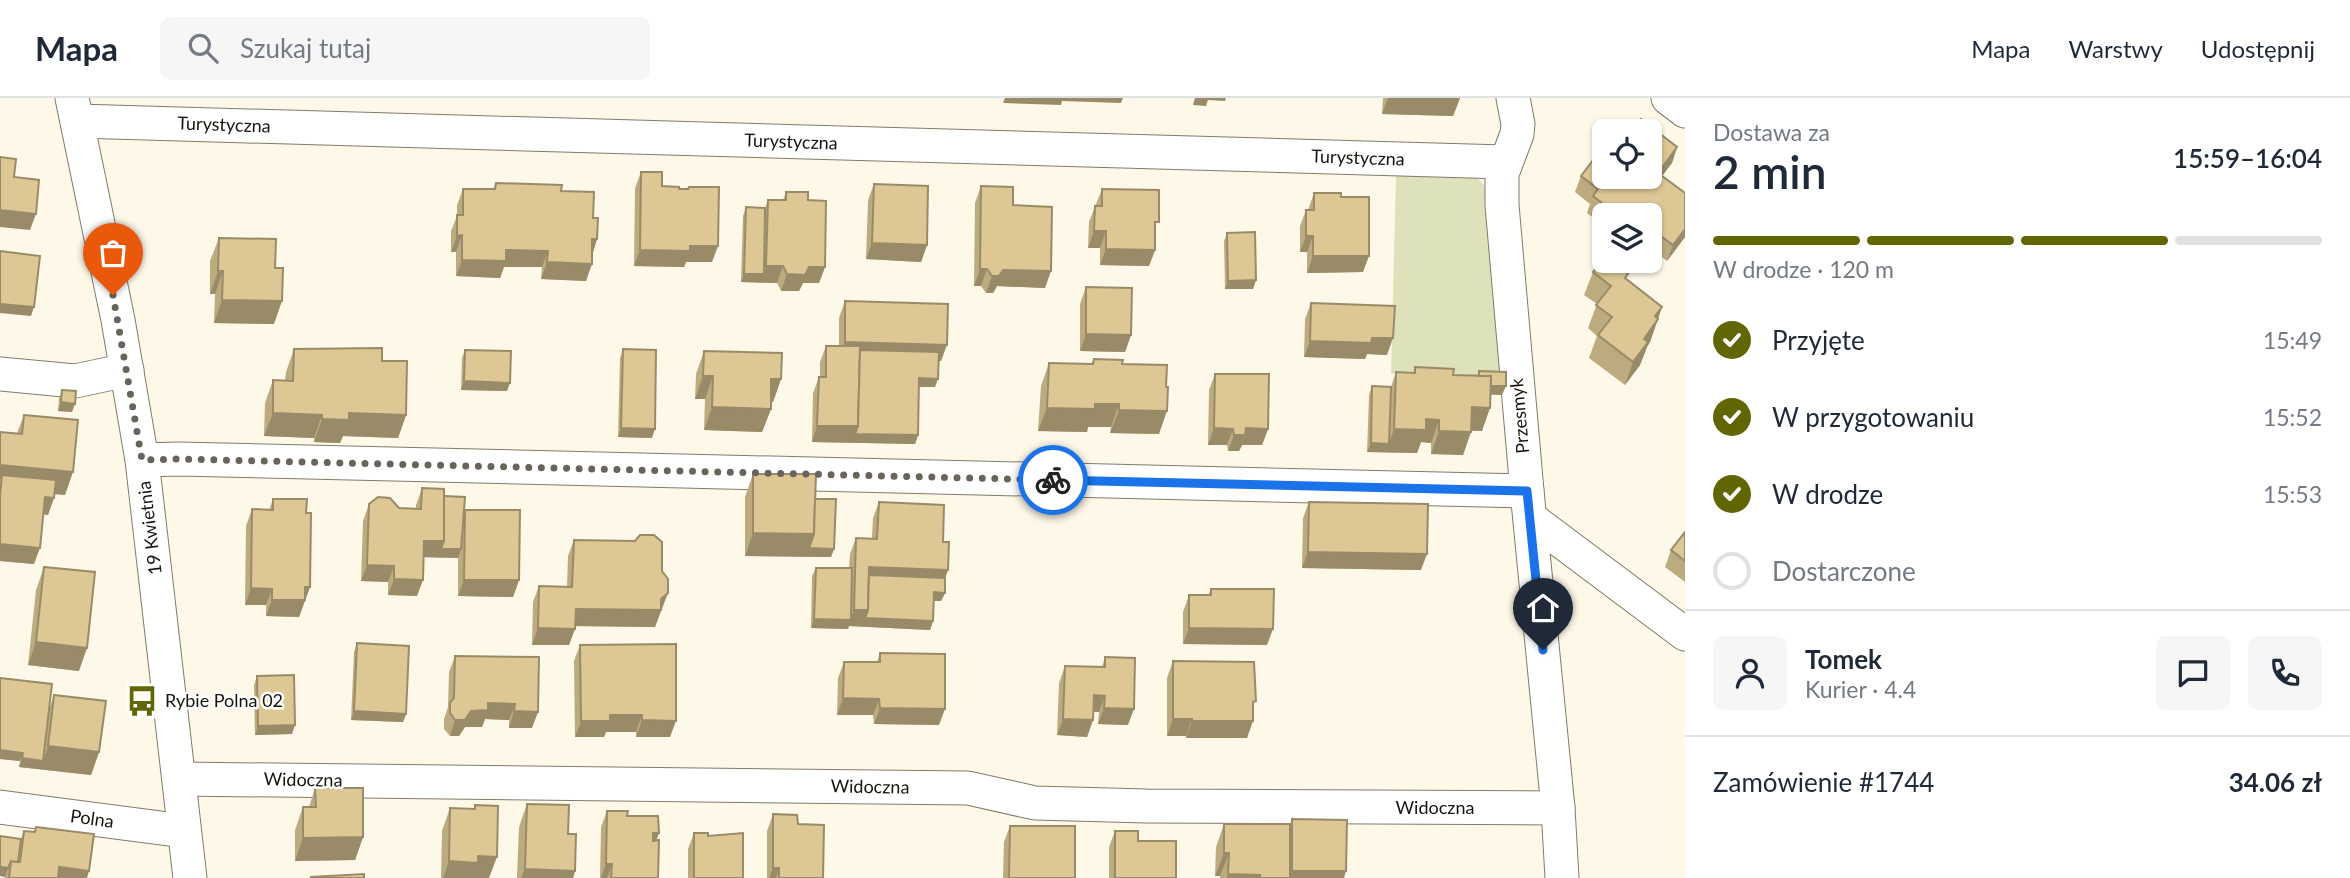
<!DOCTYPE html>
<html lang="pl">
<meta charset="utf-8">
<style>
body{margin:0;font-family:Lato,sans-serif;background:#f6f6f7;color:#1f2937;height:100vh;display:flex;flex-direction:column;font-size:26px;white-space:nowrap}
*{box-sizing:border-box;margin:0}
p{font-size:23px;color:#747a83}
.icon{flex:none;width:38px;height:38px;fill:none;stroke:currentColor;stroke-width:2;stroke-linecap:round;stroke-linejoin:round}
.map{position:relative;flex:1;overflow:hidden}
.side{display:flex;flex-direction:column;background:#fff;width:665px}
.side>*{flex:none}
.controls{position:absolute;left:1592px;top:21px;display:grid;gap:14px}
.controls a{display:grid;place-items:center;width:70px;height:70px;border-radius:10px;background:#fff;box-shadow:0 2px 5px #0004;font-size:35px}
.pin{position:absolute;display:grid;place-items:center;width:60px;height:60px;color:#fff;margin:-72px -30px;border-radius:50% 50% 50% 0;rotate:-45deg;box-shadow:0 0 7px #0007}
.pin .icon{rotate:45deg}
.courier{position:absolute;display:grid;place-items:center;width:70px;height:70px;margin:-35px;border:5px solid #1a73e8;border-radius:50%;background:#fff;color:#222;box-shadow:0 2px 9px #0007}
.head em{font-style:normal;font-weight:600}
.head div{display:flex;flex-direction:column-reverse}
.head{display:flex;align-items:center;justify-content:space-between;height:119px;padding:0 28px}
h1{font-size:46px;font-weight:600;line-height:52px}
.bar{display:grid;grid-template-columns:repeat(4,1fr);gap:10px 7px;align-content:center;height:84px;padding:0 28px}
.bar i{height:9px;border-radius:5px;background:#e0e1e3}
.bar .on{background:#626602}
.bar p{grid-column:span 4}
.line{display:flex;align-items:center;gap:18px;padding:0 28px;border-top:2px solid #e0e1e3}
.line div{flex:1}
.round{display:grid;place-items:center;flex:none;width:74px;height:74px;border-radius:10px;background:#f6f6f7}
ol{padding:0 28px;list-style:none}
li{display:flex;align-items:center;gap:21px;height:77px}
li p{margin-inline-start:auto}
li .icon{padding:7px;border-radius:50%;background:#626602;color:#fff;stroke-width:4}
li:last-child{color:#747a83}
li i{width:38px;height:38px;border:4px solid #e0e1e3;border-radius:50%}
header{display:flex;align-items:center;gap:42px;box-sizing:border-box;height:98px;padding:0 35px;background:#fff;border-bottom:2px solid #e0e1e3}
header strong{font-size:33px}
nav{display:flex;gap:38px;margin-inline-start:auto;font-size:24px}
.search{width:490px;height:63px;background:#f6f6f7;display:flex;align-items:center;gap:18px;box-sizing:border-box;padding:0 24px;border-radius:10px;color:#747a83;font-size:26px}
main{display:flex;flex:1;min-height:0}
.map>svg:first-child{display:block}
</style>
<header>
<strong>Mapa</strong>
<div class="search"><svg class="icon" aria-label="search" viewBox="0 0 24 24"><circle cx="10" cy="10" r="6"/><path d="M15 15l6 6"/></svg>Szukaj tutaj</div>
<nav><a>Mapa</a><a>Warstwy</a><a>Udostępnij</a></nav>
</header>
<main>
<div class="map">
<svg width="1685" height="780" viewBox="0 0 1685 780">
<rect width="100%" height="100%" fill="#fef8e9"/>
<path fill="#dde2bb" d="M1396,77L1476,79L1485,88L1503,279L1391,276Z"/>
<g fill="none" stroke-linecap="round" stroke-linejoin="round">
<defs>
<g id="minor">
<path d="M72,0L118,222L142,362L190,780"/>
<path d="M1513,0L1518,26L1517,36L1502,76V107L1527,393L1558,710L1562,780"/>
<path d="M1668,0L1685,13"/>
<path d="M77,23L1505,64"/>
<path d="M0,276L75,283L127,272"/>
<path d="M142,362L179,361L1527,393"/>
<path d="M1530,420L1685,536"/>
<path d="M179,681L968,690L1035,705L1146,708L1558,710"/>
<path d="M0,709L184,733"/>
</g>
</defs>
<use href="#minor" stroke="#827b6b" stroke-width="35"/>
<use href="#minor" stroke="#fff" stroke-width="33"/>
</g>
<g fill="#bdab80">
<path d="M1383,0H1460L1453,18L1382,16Z"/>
<path d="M1677,49L1672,65L1662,78L1685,139L1667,163L1650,150V117H1605V128L1587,115L1590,106L1575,94L1581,78L1605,79Z"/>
<path d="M641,74L662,88L679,91L712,164H686L684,169L634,168L635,90Z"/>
<path d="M496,85L561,93L593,120L597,141L592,156L586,183L541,181L542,169H504L500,180L456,178V154H451V133L457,118V107L463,91H493Z"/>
<path d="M874,86L927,147L921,164L866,161L868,102Z"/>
<path d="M981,88L1013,107L1045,190L997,188L993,195H986L981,188H974L975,105Z"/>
<path d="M1102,91L1155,134V152L1149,168L1100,167V150H1088L1089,124Z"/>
<path d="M786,94L808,102L825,169L819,185H803L799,193H781L777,185L741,184L743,118L746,109L765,110L768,102H783Z"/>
<path d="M1314,95L1341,99L1363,174L1307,175V154H1300V128L1306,112H1308Z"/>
<path d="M1227,135L1256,182L1253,191H1225L1224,143Z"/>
<path d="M219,140L274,226L214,225L215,196H210V163Z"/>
<path d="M1593,174L1627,181L1662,209L1650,244L1647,249L1640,267L1625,287L1589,260L1597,238L1588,230L1597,206L1584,197Z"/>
<path d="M1086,189L1131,237L1125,254L1080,253V206Z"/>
<path d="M845,203L941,263H939L935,289H919L918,337L915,346L812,344L813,295L819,279H820V264L826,248H839V220Z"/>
<path d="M1311,205L1387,257L1367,256L1365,261L1304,259L1305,221Z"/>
<path d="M294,251L382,263L406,317L398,340L343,338L340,345L314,344V340L264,338L265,305L273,282H285L286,274Z"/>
<path d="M623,251L652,340L618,339L620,260Z"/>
<path d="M465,252L507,293L461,292L462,260Z"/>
<path d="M704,253L781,281L773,304H771V311L762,334L704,332L705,301H695L696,276Z"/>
<path d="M1094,261L1122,266L1159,336L1110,335L1111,329H1088L1087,334L1038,333L1041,288L1049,265H1092Z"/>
<path d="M1415,269L1453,277H1478L1479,273L1502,297L1491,296L1482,333H1471L1463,357L1431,356V345L1421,344L1417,355L1367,354L1369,297L1372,288L1391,289L1396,274L1413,275Z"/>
<path d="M1215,276L1268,331L1262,347H1242L1239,353H1228L1227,347H1208L1209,292Z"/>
<path d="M62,292L72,314L58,313L59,300Z"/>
<path d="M24,317L65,397L55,396L48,417L43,416L34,466L0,463V334L17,335Z"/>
<path d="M753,376L815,401L834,451L831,459L745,458V399Z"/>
<path d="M422,390L444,398L464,415L465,412L519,482L513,499L458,498V459V460L423,459L417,498L388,497V484L361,483L363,423L369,406L399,410L416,411V407Z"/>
<path d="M273,401L306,415L310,489L299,519L266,518V507H245L246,428L252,411L269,412Z"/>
<path d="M879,404L943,444L948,472L945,480V495L941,503H934L933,523L930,532L849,528L848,531L811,530L812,478L816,470H849L850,456L856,440H872L873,420Z"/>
<path d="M1309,404L1421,472L1302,470L1303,420Z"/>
<path d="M1685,434V484L1665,469L1671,452Z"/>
<path d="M574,442L662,511L660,513L655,529L575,528L569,547H532L533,504L539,488L567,489L568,458Z"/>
<path d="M44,469L79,573L28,567L36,492Z"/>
<path d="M1211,491L1267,547L1183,546V514L1189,497H1208Z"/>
<path d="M357,545L406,616L403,624L351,622L354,554Z"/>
<path d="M580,547L670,639H636V634H606L604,639H575L574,563Z"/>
<path d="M880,555L939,627L874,626L873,617H837L838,580L844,564H877Z"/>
<path d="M455,558L539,559L532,630H509V622L485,621L482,629H465L459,638H450L444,631V621L448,609L449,574Z"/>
<path d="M1105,559L1128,627L1098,626L1099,614H1094L1093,622L1087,639L1057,637L1059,585L1065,568L1102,569Z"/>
<path d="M1173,563L1253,612L1247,640H1186V638H1167V580Z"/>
<path d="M257,578L292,636L255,637L254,587Z"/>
<path d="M0,580L49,612L54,597L99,654L91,677L19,669L20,663L0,661Z"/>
<path d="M315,690L363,739L355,762L295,763V732L303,709H309Z"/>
<path d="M527,706L568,736L575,773L573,780H517L519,729Z"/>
<path d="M475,707L489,780H441L442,733L450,710L474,711Z"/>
<path d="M607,713L627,718L659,735L656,742L658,780H600L601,729Z"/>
<path d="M773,716L798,726L823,780H767V733Z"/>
<path d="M1292,721L1344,780H1220V778H1215L1216,749L1224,726H1290Z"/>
<path d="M1010,728L1075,780H1003L1004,744Z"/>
<path d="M36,729L87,780H5V779L0,778V738L21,741L24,733L34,734Z"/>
<path d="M1115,733L1138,743L1176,780H1109V749Z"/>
<path d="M694,735L708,738L743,780H688V751Z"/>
</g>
<g fill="#9a8b68">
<path d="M1005,0H1123L1121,5L1062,3L1061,7L1003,5Z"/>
<path d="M1195,0H1226L1225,3L1208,2L1206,8L1193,7Z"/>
<path d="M1388,0H1460L1453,18L1382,16Z"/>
<path d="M1677,49L1672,65L1652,91L1658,75Z"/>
<path d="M0,112L36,116L30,132L0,129Z"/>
<path d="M1685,131V139L1667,163L1673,147Z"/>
<path d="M1094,133H1106L1100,150H1088Z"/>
<path d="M462,137L456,154H451L457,138Z"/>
<path d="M1306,138H1313L1307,154H1300Z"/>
<path d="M592,141H597L592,158Z"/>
<path d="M872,145L927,147L921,164L866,161Z"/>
<path d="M690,148H718L712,164H686L684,169L634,168L640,152Z"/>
<path d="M1106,151L1155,152L1149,168L1100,167Z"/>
<path d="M506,152L548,153L542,169H504L500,180L456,178L462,162Z"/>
<path d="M1313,158H1369L1363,174L1307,175Z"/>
<path d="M547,164L592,166L586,183L541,181Z"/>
<path d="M766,168H783L777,185L741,184L744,176H764Z"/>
<path d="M809,169H825L819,185H803L799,193H781L787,176Z"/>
<path d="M980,171H987L981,188H974Z"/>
<path d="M1003,172L1051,173L1045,190L997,188L993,195H986L992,178Z"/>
<path d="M218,173H223L215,196H210Z"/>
<path d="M1256,182L1253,191H1225L1228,183Z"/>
<path d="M222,202L282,203L274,226L214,225Z"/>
<path d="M0,206L34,209L31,218L0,215Z"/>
<path d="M1662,209L1650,244L1647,249L1640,267L1625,287L1633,264L1655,218Z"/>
<path d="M1086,236L1131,237L1125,254L1080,253Z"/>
<path d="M1372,240H1393L1387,257L1367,256L1365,261L1304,259L1310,243Z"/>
<path d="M845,244L947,247L941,263L839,260Z"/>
<path d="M703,278H713L705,301H695Z"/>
<path d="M919,280L938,281L935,289H916Z"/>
<path d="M771,281H781L773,304H763Z"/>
<path d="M464,283L510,285L507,293L461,292Z"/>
<path d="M1479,287L1506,288L1502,297L1476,296Z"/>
<path d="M61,304L75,306L72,314L58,313Z"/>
<path d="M1095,306H1119L1111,329H1088L1087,334L1038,333L1047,310Z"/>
<path d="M712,309L771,311L762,334L704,332Z"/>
<path d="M1472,309L1490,310L1482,333L1464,332Z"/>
<path d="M1119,312L1167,313L1159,336L1110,335Z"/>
<path d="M273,315L322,317L314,340L264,338Z"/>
<path d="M349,315L406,317L398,340L343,338L340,345L314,344L322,321Z"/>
<path d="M1426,321L1439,322L1431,345L1421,344L1417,355L1367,354L1371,345L1389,346L1394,331Z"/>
<path d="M817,328H858L918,337L915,346L812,344Z"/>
<path d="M621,330L655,331L652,340L618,339Z"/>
<path d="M1214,330L1233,331L1227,347H1208Z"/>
<path d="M1246,330L1268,331L1262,347H1242L1239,353H1228L1234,337Z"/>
<path d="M1439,333L1471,334L1463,357L1431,356Z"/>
<path d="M0,367L73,374L65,397L1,391L2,377L0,382Z"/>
<path d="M45,399L54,400L48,417L39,415Z"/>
<path d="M753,435L814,436L834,451L831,459L745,458Z"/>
<path d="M424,443H444L461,451L458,460L418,459Z"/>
<path d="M0,446L40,450L34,466L0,463Z"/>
<path d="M1308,454L1427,456L1421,472L1302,470Z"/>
<path d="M367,467L394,468L388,484L361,483Z"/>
<path d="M869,469L948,472L942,488L866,477Z"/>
<path d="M394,481L423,482L417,498L388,497Z"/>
<path d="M464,482H519L513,499L458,498Z"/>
<path d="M305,489H310L299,519L266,518L272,502Z"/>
<path d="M251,490L272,491L266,507H245Z"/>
<path d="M934,494L945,495L941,503H931Z"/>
<path d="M668,495L655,529L570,528L576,511L661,501Z"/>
<path d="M854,512H868L933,523L930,532L849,528L848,531L811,530L814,521L850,522Z"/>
<path d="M538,530L575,531L569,547H532Z"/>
<path d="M1189,530L1273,531L1267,547L1183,546Z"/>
<path d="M36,544L87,550L79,573L28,567Z"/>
<path d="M1094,597L1105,598L1099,614H1088Z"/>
<path d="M843,600L879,601L873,617H837Z"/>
<path d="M488,605L515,606L509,622L485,621L482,629H465L459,638H450L455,622L471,613Z"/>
<path d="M880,610L945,611L939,627L874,626Z"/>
<path d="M1104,610L1134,611L1128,627L1098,626Z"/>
<path d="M354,613L406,616L403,624L351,622Z"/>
<path d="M514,613L538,614L532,630H509Z"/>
<path d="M610,617H642L636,634H606L604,639H575L581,623Z"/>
<path d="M1063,621L1093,622L1087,639L1057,637Z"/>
<path d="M1173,621H1192L1186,638H1167Z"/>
<path d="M642,622L676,623L670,639H636Z"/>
<path d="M1192,623H1253L1247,640H1186Z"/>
<path d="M295,627L292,636L255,637L258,628Z"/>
<path d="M48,648L99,654L91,677L19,669L22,660L43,663Z"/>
<path d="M0,652L23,655L20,663L0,661Z"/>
<path d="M653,735H659L653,751Z"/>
<path d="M363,739L355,762L295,763L303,740Z"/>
<path d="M1224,755H1229L1220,778H1215Z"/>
<path d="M478,758L497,759L489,780H443L449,763Z"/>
<path d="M606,766H612L607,780H601Z"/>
<path d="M0,769L8,770L5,779L0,778Z"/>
<path d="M59,769L89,773L87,780H55Z"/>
<path d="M773,770H779L776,780H769Z"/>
<path d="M525,771L575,773L573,780H521Z"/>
<path d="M1292,773H1346L1344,780H1289Z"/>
<path d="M1228,776L1260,777L1259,780H1227Z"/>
</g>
<g fill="#dcc795" stroke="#9a8b68" stroke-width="2">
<path d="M1641,21L1677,49L1658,75L1685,95V131L1673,147L1650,130V117H1633L1629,114L1626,117H1618L1593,98L1598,91L1581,78L1603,49L1605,50V79H1650V33H1632Z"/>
<path d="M0,59L16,61L14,79L39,82L36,116L0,112Z"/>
<path d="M641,74H662V88L679,89V91H688L689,89H719L718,148H690V153L640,152Z"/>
<path d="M496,85L562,87L561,93L594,94L593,120H598L597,141H592V166L547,164L548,153L506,152V163L462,162V137L457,138V117H463V91H495Z"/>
<path d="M874,86L928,88L927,147L872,145Z"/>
<path d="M981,88L1013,89V107L1052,109L1051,173L1003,172L999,178H992L987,171H980Z"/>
<path d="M1102,91L1159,92V124H1155V152L1106,151V133H1094L1095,108H1102Z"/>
<path d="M786,94H808V102L826,103L825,169H809L805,177L787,176L783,168H766L768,102H786Z"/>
<path d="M1314,95H1341V99H1369V158H1313V138H1306V112H1314Z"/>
<path d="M746,109L765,110L764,176H744Z"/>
<path d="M1255,134L1256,182L1228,183L1227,135Z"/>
<path d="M219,140L276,141L275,170H283L282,203L222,202L223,173H218Z"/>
<path d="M0,153L40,158L34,209L0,206Z"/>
<path d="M1605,158V163H1612L1628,176L1625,180L1662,209L1655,218L1658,221L1644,241L1648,244L1633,264L1598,237L1612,219L1596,207L1611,188L1593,174Z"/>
<path d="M1086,189L1132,190L1131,237L1086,236Z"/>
<path d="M845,203L948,206L947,247L845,244Z"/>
<path d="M1311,205L1395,208L1393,240H1372L1371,245L1310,243Z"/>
<path d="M826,248H860L858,328H817L819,279H826Z"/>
<path d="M382,250V263H407L406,317L349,315V322L322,321V317L273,315V282L293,283L294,251Z"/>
<path d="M623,251L656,252L655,331L621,330Z"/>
<path d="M465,252L511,253L510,285L464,283Z"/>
<path d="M860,252L939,254L938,281L919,280L918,337L855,336L858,328Z"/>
<path d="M704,253L782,255L781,281H771V311L712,309L713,278H703Z"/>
<path d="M1094,261L1123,262L1122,266L1167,267L1166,289H1168L1167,313L1119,312V306H1095V311L1047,310L1049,265L1093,266Z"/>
<path d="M1415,269L1454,271L1453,277L1491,278L1490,310L1472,309L1471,334L1439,333V322L1426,321V332L1394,331L1396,274L1415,275Z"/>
<path d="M1479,273L1506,274V288H1491V278H1479Z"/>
<path d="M1215,276H1269L1268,331L1246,330L1245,337H1234L1233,331L1214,330Z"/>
<path d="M1372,288L1391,289L1389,346L1371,345Z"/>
<path d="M62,292L76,293L75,306L61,304Z"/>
<path d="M24,317L78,322L73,374L0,367V334L22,336Z"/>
<path d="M753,376H816L814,436L753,435Z"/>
<path d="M2,377L56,382L54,400L45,399L40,450L0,446V398Z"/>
<path d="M422,390L444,391V443H424L423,482L394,481V468L367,467L369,406L378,399L390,400L399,410L421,411Z"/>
<path d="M444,398L465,399L461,451H441L444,443Z"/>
<path d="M273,401H307L306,415H311L310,489H305V502H272V491L251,490L252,411L273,412Z"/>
<path d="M815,401H836L834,451L809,450L814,436Z"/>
<path d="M879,404L944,407L943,444H949L948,472L869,469L868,512H854L856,440L877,441Z"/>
<path d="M1309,404L1428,406L1427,456L1308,454Z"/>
<path d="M465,412H520L519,482H464Z"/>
<path d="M1685,434V463L1671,452Z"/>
<path d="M640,437H654L662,444V473L668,481V495L661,501V512L576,511L575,531L538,530L539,488L572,489L574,442L635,443Z"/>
<path d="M44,469L95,474L87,550L36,544Z"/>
<path d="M816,470H852L851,522L814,521Z"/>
<path d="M869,477L945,480V495L934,494L933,523L865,520L868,512Z"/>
<path d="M1211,491H1274L1273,531L1189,530V497H1211Z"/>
<path d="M357,545L409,548L406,616L354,613Z"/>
<path d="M676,546V623L642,622V617H610V623H581L580,547Z"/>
<path d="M880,555L945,556V611L880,610L879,601L843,600L844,564H880Z"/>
<path d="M455,558L539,559L538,614L514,613L515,606L488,605V612L471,613L465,622H455L450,615V605L454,600Z"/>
<path d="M1105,559L1135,560L1134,611L1104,610L1105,598L1094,597L1093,622L1063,621L1065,568L1105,569Z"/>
<path d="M1173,563L1254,564L1256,603L1253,604V623H1192V621H1173Z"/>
<path d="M294,577L295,627L258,628L257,578Z"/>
<path d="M0,580L52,586L43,663L22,660L23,655L0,652Z"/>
<path d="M54,597L106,603L99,654L48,648Z"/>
<path d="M315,690H363V739L303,740V709H316Z"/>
<path d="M527,706L569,707L568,736H576L575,773L525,771Z"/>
<path d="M475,707L498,708L497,759L478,758V765L449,763L450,710L475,711Z"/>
<path d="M607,713H628L627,718H658L659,735H653V743L659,742L658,780H611L612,766H606Z"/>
<path d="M773,716L797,717L798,726L824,727L823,780H779V770H773Z"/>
<path d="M1292,721L1347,722L1346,773H1292Z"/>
<path d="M1224,726H1290V780H1260V777L1228,776L1229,755H1224Z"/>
<path d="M1010,728H1075V780H1009Z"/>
<path d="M36,729L94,736L89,773L59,769L58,780H9L11,763L20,764L24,733L35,734Z"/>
<path d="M1115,733H1138V743H1176V780H1115Z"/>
<path d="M694,735H708V738L743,735V780H694Z"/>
<path d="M0,738L21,741L18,764L11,763L8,770L0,769Z"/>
<path d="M364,776V780H311V779Z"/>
</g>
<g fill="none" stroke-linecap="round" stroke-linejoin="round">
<path stroke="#68645b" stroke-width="7" stroke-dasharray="0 12.6" d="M113,197L142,362L178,361L1053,382"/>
<path stroke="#1a73e8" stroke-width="9" d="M1053,382L1527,393L1543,552"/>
</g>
<defs>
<symbol id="bus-bare" viewBox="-9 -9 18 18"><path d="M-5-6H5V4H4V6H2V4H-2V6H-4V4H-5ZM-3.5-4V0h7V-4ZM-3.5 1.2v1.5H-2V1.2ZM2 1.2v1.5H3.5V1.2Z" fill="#626602" stroke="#fff" stroke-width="2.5" paint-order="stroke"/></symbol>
</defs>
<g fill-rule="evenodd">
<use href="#bus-bare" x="120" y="581" width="44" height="44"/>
</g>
<g text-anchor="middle" stroke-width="5" stroke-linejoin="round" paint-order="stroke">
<g font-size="18" fill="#17140e" stroke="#fff">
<text transform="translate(224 27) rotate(2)" y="6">Turystyczna</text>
<text transform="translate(791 44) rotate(2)" y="6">Turystyczna</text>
<text transform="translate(1358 60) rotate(2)" y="6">Turystyczna</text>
<text transform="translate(1520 318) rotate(-95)" y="6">Przesmyk</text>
<text transform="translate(150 430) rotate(-97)" y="6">19 Kwietnia</text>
<text transform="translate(303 682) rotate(1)" y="6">Widoczna</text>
<text transform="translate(870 689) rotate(1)" y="6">Widoczna</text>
<text x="1435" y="716">Widoczna</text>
<text transform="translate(92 721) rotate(8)" y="6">Polna</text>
</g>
<g font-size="18" fill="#17140e" stroke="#fff" text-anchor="start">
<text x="165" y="609">Rybie Polna 02</text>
</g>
</g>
</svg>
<div class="controls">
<a><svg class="icon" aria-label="locate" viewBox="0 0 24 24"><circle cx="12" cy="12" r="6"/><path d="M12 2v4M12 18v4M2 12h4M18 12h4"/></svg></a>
<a><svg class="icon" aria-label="layers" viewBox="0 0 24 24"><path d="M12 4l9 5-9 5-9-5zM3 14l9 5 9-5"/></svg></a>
</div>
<div class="pin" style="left:113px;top:197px;background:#ea580c"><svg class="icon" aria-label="bag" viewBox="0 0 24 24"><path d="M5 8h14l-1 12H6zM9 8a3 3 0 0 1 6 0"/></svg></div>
<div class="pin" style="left:1543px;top:552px;background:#1f2937"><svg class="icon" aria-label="home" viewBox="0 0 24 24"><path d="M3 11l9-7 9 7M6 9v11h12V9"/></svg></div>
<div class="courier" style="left:1053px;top:382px"><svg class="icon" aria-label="bike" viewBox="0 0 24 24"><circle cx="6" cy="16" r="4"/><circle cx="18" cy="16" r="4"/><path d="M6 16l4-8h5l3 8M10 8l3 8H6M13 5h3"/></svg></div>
</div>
<section class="side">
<div class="head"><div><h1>2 min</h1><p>Dostawa za</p></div><em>15:59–16:04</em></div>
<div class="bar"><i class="on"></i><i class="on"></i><i class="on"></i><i></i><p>W drodze · 120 m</p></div>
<ol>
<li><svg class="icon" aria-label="check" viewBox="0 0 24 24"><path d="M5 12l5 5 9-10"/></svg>Przyjęte<p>15:49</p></li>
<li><svg class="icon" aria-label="check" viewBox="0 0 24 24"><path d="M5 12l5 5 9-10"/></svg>W przygotowaniu<p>15:52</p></li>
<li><svg class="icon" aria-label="check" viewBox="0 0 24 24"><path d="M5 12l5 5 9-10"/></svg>W drodze<p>15:53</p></li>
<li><i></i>Dostarczone</li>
</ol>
<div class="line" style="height:126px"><a class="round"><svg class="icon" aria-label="person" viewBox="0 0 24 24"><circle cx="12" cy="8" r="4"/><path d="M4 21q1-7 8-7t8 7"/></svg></a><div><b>Tomek</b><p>Kurier · 4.4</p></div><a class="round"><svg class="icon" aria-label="chat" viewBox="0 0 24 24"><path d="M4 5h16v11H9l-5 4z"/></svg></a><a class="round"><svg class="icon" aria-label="phone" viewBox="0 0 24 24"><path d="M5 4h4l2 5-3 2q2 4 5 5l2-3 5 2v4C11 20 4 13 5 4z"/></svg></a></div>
<div class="line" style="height:91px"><div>Zamówienie #1744</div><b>34.06 zł</b></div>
</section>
</main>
